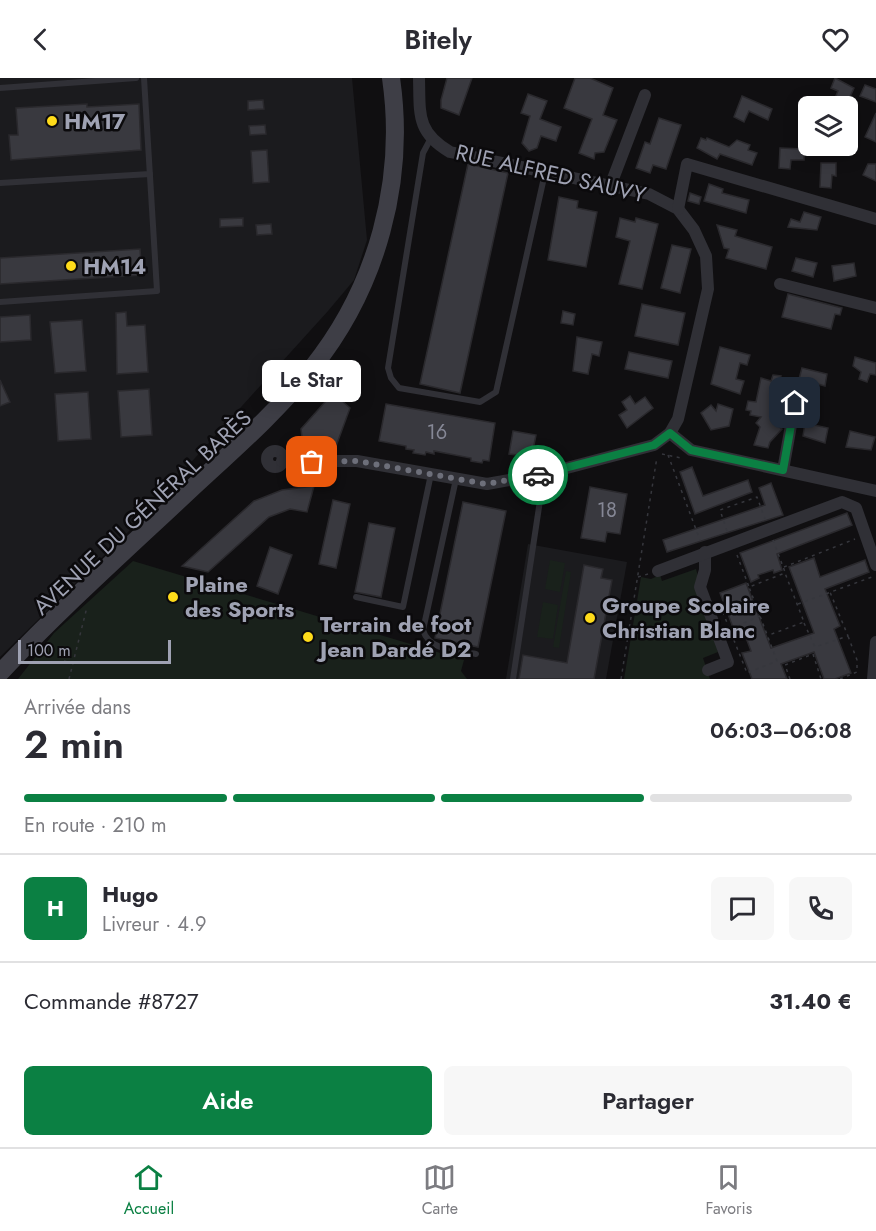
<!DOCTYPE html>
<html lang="fr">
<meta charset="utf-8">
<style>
body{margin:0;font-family:Jost,sans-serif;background:#f7f7f7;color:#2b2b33;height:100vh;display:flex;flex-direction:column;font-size:22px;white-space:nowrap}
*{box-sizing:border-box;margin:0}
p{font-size:20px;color:#7c7c81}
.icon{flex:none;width:33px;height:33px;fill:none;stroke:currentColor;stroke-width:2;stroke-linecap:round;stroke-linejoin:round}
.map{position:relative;height:601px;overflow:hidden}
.details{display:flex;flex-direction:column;background:#fff;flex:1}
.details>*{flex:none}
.controls{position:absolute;left:798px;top:18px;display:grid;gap:12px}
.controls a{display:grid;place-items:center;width:60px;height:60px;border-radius:9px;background:#fff;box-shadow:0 3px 15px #0003;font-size:30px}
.scale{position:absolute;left:18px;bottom:15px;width:153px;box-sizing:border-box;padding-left:6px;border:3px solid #9fa2b3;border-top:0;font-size:16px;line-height:21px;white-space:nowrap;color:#9fa2b3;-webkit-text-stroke:4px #0b0a0c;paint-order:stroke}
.pin{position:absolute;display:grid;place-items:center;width:51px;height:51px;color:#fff;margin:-26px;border-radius:12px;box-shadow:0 3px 9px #0006}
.courier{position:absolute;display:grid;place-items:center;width:60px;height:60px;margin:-30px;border:4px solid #0b8043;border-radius:50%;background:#fff;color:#222;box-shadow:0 2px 8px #0007}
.bubble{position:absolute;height:42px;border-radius:9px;background:#fff;box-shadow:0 3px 15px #0003;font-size:20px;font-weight:600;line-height:42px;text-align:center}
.headline em{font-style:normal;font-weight:600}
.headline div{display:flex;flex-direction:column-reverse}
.headline{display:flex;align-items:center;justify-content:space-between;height:102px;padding:0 24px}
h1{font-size:39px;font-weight:600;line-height:45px}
.bar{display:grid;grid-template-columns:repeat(4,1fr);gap:9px 6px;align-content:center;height:72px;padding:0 24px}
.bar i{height:8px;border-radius:4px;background:#e1e1e2}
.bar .selected{background:#0b8043}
.bar p{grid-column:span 4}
.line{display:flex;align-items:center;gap:15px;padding:0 24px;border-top:2px solid #e1e1e2}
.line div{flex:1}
.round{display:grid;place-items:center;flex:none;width:63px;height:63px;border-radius:9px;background:#f7f7f7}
.action{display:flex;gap:12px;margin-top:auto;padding:12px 24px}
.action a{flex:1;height:69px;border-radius:9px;background:#0b8043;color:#fff;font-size:24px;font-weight:600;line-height:69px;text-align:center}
.action a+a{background:#f7f7f7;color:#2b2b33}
header{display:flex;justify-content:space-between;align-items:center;height:78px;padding:0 24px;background:#fff;font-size:27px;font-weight:600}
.tab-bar{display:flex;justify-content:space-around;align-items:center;height:84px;border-top:2px solid #e1e1e2;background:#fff;font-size:16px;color:#7c7c81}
.tab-bar a{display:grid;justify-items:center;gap:3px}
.tab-bar .selected{color:#0b8043}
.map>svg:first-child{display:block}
</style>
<header><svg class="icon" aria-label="back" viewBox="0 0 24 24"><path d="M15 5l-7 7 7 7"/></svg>Bitely<svg class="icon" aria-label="heart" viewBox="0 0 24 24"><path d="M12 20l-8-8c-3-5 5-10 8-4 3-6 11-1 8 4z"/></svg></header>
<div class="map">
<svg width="876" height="601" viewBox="0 0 876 601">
<rect width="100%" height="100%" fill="#100f11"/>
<g fill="#1b1b1e">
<path d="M0,0H352L367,162L354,202L328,233L129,453L0,579Z"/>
<path d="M528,466L627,484L606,601H506Z"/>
</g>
<g fill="#19211b">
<path d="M550,482L565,485L560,514L545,511Z"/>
<path d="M133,483L464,582L461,593L467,601H18L54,555Z"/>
<path d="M696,491L718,574L703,580L710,601H624L641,499L651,501L660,497L662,503Z"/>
<path d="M566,493L571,494L559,570L553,569Z"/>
<path d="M543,524L558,527L553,561L537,559Z"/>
</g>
<g fill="#39393f" stroke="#2a292d" stroke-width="1.5">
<path d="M447,0H472L459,37L441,30V22Z"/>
<path d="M575,0H590L613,10L603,37L617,42L604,74L595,75L594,81L579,75L592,41L564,30Z"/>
<path d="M835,0L854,10L847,25L835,20L838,13L831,10Z"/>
<path d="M865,7L876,11V24L860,18Z"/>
<path d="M528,16L547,23L540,41L561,49L556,63L541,58L537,70L529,73L522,65L530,38L521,35Z"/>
<path d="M742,18L772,31L768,42L749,33L744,44L734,39Z"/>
<path d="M263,22L264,31L248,32V23Z"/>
<path d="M87,26V29L139,26L141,72L11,82L9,57H18L16,30Z"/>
<path d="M876,35V64L865,59Z"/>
<path d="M659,40L681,47L666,91L653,87L650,95L636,90L645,64L650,66Z"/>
<path d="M265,47L266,56L250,57L249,48Z"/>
<path d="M701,60L706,62L707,60L729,69L737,62L750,67L748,72L757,75L752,87L720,76L717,81L697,70Z"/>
<path d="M780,70L804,71V82H791L790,91L779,90Z"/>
<path d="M267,72L269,104L253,105L251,73Z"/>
<path d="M821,85H836V98L832,97L831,110L820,109Z"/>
<path d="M468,86L508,95L460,315L420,306Z"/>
<path d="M868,86H876V103L863,97Z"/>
<path d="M709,106L723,111L722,115L749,122L746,135L704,123Z"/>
<path d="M690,115L701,119L699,126L688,123Z"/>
<path d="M559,119L578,123L577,130L597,134L586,189L548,182Z"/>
<path d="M804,134L821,139L817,152L788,149L791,141L800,144Z"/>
<path d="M243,140V148L220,149V141Z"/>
<path d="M620,140L635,144L636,140L658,146L642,211L619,206L630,163L616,159Z"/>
<path d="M271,146L272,156L257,157L256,147Z"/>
<path d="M717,147L737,152L735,158L772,169L766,191L726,180L729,171L724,170Z"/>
<path d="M672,167L691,171L680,215L661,210Z"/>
<path d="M140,171L142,197L0,206V180Z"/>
<path d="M796,180L817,185L813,199L792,193Z"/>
<path d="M854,185L856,198L834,203L832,188Z"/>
<path d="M788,216L842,230L840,237L835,236L831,251L782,239Z"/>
<path d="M642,226L685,235L678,267L635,258Z"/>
<path d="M563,233L575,236L573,247L561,245Z"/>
<path d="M126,234L127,248L145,247L148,294L117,296L116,235Z"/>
<path d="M30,237L31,262L0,264V239Z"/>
<path d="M82,242L86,293L55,295L50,244Z"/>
<path d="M577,259L602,264L599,278L592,276L588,296L573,293Z"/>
<path d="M720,269L750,277L747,287L740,285L736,301L744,303L740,316L711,306Z"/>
<path d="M629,274L672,283L668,300L625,291Z"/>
<path d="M855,279L876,285V297L870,296L867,304L859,301L861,294L853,288Z"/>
<path d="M802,290L827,296L825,308L799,301Z"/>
<path d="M773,297L781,298L779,305L784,306L776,339L781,344L778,348L782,351L770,364L768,370L754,367L760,349L756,345L761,339L750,337L751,333L746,332L748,323L756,324L761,300L771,303Z"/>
<path d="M0,302L10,324L0,328Z"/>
<path d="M149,311L152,357L121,359L118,313Z"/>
<path d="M88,314L91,361L58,363L55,316Z"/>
<path d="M333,315L350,330L335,371L300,375L294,369V363L302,359L301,351Z"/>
<path d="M630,318L635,326L645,319L653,330L627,350L619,337L627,332L622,324Z"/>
<path d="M386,326L495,345L489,383L483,382L482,385L471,383V380L434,373V376L426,374L425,377L413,375L414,372L406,371V368L379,363Z"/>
<path d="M718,326L733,331L729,348L711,352L701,335L711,327L716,333Z"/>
<path d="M805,345L828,350L825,365L803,358Z"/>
<path d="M513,353L536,357L533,372L525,378L509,376Z"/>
<path d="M850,353L875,359L871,372L846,369Z"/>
<path d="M692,389L703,418L748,402L752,414L695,436L680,394Z"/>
<path d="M771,405L783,437L667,474L663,462L765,427L759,410Z"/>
<path d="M314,408L307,434L290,431L269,439L208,494L182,488L254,423L282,412Z"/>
<path d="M590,409L627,416L620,456L607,454L605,464L581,460Z"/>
<path d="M333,422L350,426L336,490L319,486Z"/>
<path d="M463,424L506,433L478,569L435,560Z"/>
<path d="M847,435L852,447L777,476L782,492L774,495L773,492L758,497L759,500L751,504L740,475Z"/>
<path d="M369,445L395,450L381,519L355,514Z"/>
<path d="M270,469L292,477L278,516L257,508Z"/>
<path d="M814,480L820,499L865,482L869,494L825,511L840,548L834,551L851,595L835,601H824L814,574L781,586L787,601H752L742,575L751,573L745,557L737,560L720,515L746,505L771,570L814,555L789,489Z"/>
<path d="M584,487L603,491L601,500L612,502L594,601H519L523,577L567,585Z"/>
</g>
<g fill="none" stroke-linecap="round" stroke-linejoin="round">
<g stroke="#36373d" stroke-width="1.5" stroke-dasharray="3 4.5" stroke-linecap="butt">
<path d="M662,376L681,380"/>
<path d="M668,377L700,462"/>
<path d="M727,453L720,432L757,419L765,441"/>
<path d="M773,462L785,494"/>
<path d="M737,477L749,509"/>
<path d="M784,489L855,461"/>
<path d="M638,499L648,496"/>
<path d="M798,526L872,499"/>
<path d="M720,527L747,595L777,583L749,509L785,495L804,544L769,557"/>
<path d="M804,545L815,569L848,558L830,514"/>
<path d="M730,551L760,538"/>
<path d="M64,583L72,585"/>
<path d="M69,601L87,529"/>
<path d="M621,601L657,379"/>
<path d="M790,601L785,587L813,576L821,601"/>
<path d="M840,601L857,594V582L848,558"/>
</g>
<g stroke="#303036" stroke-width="6">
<path d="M0,10L136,0"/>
<path d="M431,60L423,75L388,290L391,300L399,310L480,324L496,314L545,95"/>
<path d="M0,105L150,96"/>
<path d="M0,224L157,213L144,0"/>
<path d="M456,401L423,552C429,573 457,572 476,576"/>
<path d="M356,519L403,529L431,396"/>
<path d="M513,601L544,396"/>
</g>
<g stroke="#303036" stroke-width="12">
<path d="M419,0C420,36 416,54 450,74L649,116L678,131L694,152L706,178L708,211L678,341L670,355L691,372L876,413"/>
<path d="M611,106L645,17"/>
<path d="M678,131L687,86L876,141"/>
<path d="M780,206L876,230"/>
<circle cx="275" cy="381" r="8"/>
<path d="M282,383H357L487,406L544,396L654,367L670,355"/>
<path d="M783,392L795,325"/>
<path d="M705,474V492L700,509L728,584L708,592"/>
<path d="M658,493L842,424L856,430L876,487"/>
<path d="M873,601L876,564"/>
</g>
<path stroke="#3e3e46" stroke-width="18" d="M0,595C60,531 126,472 190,412C232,373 276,335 312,290C377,209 406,103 391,0"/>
</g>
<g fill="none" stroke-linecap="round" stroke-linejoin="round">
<path stroke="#6d6f7a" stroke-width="6" stroke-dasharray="0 10.8" d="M312,384L357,383L486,406L538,397"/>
<path stroke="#0b8043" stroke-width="8" d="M538,397L654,367L670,355L691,372L783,392L795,325"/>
</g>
<g fill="#fedb1a" stroke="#0b0a0c" stroke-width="2">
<circle cx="52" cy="43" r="6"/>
<circle cx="71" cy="188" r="6"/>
<circle cx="173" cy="519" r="6"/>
<circle cx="590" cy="540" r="6"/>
<circle cx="308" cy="559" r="6"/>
</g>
<g text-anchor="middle" stroke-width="5" stroke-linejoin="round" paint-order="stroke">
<g font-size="20" fill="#868896">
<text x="437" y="361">16</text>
<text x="607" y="439">18</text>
</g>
<g font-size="22" font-weight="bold" fill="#9fa2b3" stroke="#0b0a0c" text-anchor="start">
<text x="64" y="51">HM17</text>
<text x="83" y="196">HM14</text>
<text x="185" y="514">Plaine<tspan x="185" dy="25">des Sports</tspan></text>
<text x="602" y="535">Groupe Scolaire<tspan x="602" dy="25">Christian Blanc</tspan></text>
<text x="320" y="554">Terrain de foot<tspan x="320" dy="25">Jean Dardé D2</tspan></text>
</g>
<g font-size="22" fill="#9fa2b3" stroke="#0b0a0c">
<text transform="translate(551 95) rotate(13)" y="8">RUE ALFRED SAUVY</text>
<text transform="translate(142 434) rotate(-43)" y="8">AVENUE DU GÉNÉRAL BARÈS</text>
</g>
</g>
</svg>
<div class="controls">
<a><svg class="icon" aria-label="layers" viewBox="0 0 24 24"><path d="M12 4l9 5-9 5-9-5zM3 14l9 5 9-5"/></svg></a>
</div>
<div class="scale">100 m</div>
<div class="pin" style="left:312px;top:384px;background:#ea580c"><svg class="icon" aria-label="bag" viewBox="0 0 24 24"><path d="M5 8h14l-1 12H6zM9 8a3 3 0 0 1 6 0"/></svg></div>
<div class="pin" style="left:795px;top:325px;background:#1f2937"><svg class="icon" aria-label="home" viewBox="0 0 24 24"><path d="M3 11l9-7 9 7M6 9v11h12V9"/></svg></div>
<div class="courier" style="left:538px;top:397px"><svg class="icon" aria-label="car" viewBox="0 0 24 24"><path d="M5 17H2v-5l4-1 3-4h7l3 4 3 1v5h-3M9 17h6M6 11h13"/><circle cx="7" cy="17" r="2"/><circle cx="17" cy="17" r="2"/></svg></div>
<div class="bubble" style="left:262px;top:282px;width:99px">Le Star</div>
</div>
<section class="details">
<div class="headline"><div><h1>2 min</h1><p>Arrivée dans</p></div><em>06:03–06:08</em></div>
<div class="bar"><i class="selected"></i><i class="selected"></i><i class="selected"></i><i></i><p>En route · 210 m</p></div>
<div class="line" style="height:108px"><b class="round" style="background:#0b8043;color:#fff">H</b><div><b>Hugo</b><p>Livreur · 4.9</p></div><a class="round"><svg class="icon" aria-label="chat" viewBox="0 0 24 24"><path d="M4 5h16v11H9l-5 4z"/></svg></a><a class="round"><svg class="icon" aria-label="phone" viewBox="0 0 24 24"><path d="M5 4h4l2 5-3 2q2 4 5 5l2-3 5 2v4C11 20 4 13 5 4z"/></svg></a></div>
<div class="line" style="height:78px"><div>Commande #8727</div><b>31.40 €</b></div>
<div class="action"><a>Aide</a><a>Partager</a></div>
</section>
<nav class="tab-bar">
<a class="selected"><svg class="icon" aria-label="home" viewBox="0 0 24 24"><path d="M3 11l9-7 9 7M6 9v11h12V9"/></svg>Accueil</a>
<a><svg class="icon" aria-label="map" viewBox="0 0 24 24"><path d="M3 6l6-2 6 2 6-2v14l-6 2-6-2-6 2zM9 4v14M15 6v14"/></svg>Carte</a>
<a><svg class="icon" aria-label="saved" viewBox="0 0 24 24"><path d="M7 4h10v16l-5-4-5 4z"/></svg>Favoris</a>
</nav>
